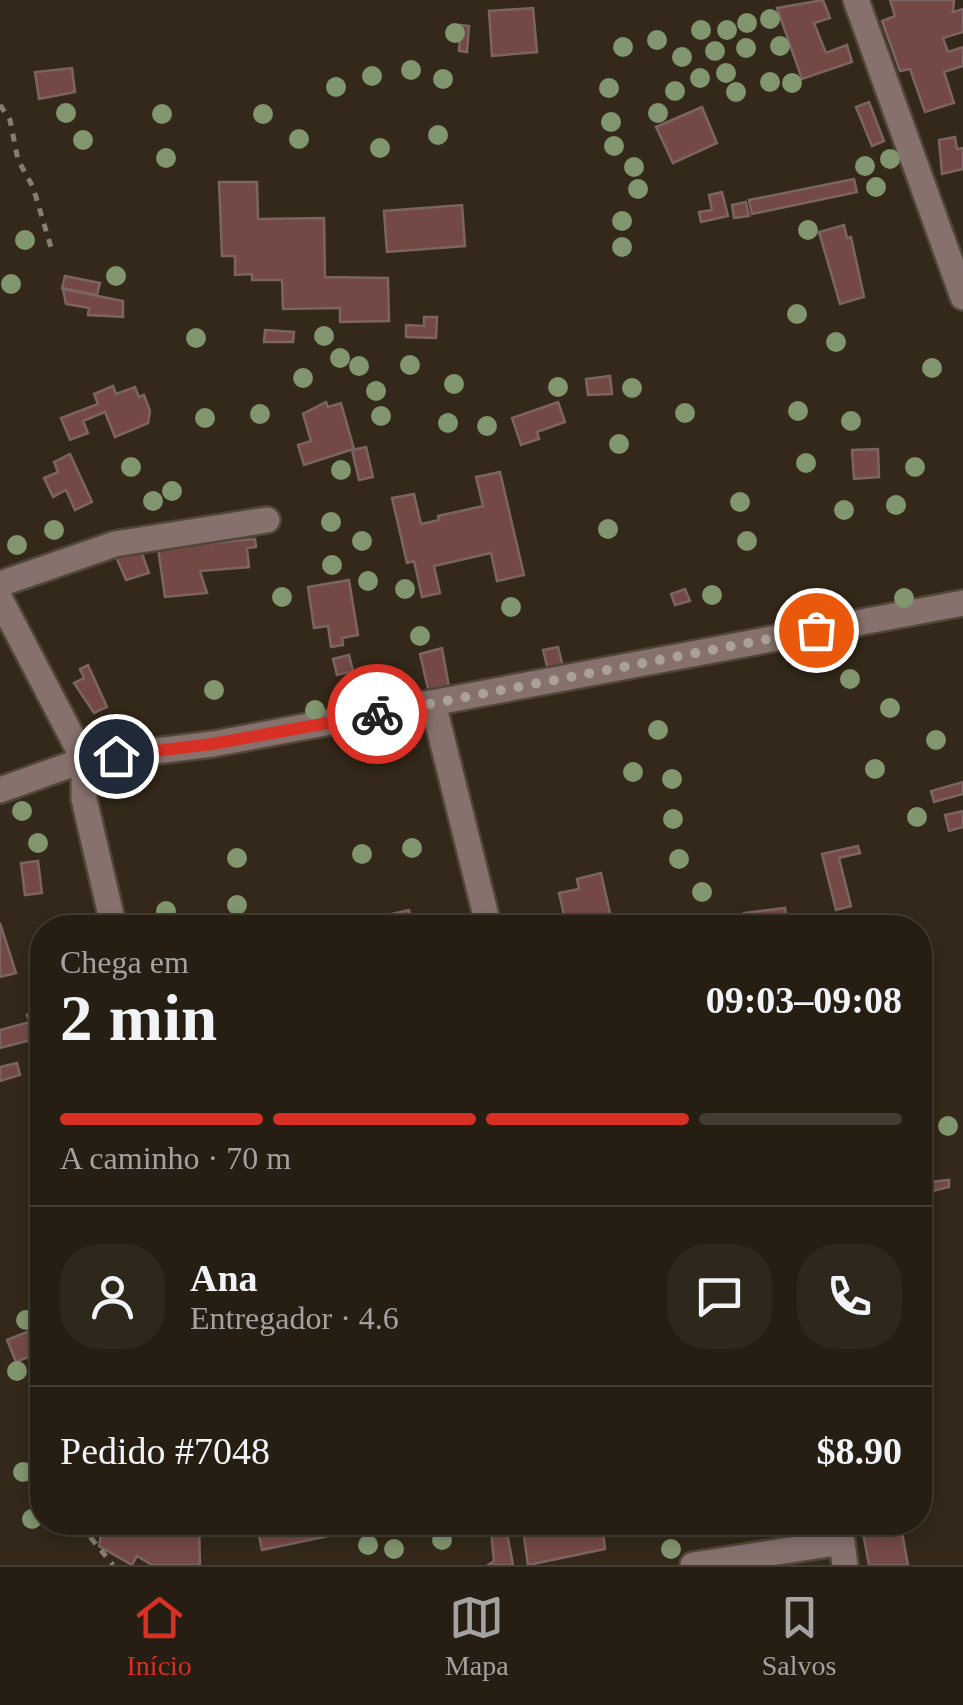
<!DOCTYPE html>
<html lang="pt">
<meta charset="utf-8">
<style>
body{margin:0;font-family:Georgia,serif;background:#2e271c;color:#f1f3f6;height:100vh;display:flex;flex-direction:column;font-size:38px;white-space:nowrap}
*{box-sizing:border-box;margin:0}
p{font-size:32px;color:#a4a2a0}
.icon{flex:none;width:55px;height:55px;fill:none;stroke:currentColor;stroke-width:2;stroke-linecap:round;stroke-linejoin:round}
.map{position:relative;flex:1;overflow:hidden}
.panel{position:absolute;left:30px;top:915px;width:902px;height:620px;display:flex;flex-direction:column;background:#261e13;border-radius:40px;box-shadow:0 5px 15px #0003,0 0 0 2px #423c33}
.panel>*{flex:none}
.pin{position:absolute;display:grid;place-items:center;width:85px;height:85px;color:#fff;margin:-42px;border:5px solid #fff;border-radius:50%;box-shadow:0 2px 10px #0007}
.courier{position:absolute;display:grid;place-items:center;width:100px;height:100px;margin:-50px;border:8px solid #d93025;border-radius:50%;background:#fff;color:#222;box-shadow:0 2px 12px #0007}
.headline em{font-style:normal;font-weight:800}
.headline div{display:flex;flex-direction:column-reverse}
.headline{display:flex;align-items:center;justify-content:space-between;height:170px;padding:0 30px}
h1{font-size:65px;font-weight:800;line-height:75px}
.bar{display:grid;grid-template-columns:repeat(4,1fr);gap:15px 10px;align-content:center;height:120px;padding:0 30px}
.bar i{height:12px;border-radius:8px;background:#423c33}
.bar .on{background:#d93025}
.bar p{grid-column:span 4}
.line{display:flex;align-items:center;gap:25px;padding:0 30px;border-top:2px solid #423c33}
.line div{flex:1}
.round{display:grid;place-items:center;flex:none;width:105px;height:105px;border-radius:40px;background:#2e271c}
.dock{display:flex;justify-content:space-around;align-items:center;height:140px;border-top:2px solid #423c33;background:#261e13;font-size:28px;color:#a4a2a0}
.dock a{display:grid;justify-items:center;gap:5px}
.dock .on{color:#d93025}
.map>svg:first-child{display:block}
</style>
<div class="map">
<svg width="963" height="1565" viewBox="0 0 963 1565">
<rect width="100%" height="100%" fill="#332819"/>
<g fill="#744945" stroke="#7b6462" stroke-width="2.5">
<path d="M823,0L830,18L814,23L826,53L847,45L852,62L802,79L777,8Z"/>
<path d="M890,0H954L953,12L963,9V32L943,38L948,52L963,47V66L944,72L954,103L925,112L910,69L900,71L882,21L895,16Z"/>
<path d="M533,8L537,52L492,56L489,11Z"/>
<path d="M461,25L469,26L467,52L459,51Z"/>
<path d="M72,68L75,92L39,99L35,72Z"/>
<path d="M869,102L884,141L872,146L856,107Z"/>
<path d="M702,107L717,143L673,163L656,127Z"/>
<path d="M955,137L957,149L963,148V169L942,174L939,140Z"/>
<path d="M854,179L857,192L752,214L749,200Z"/>
<path d="M219,182H257L258,219L324,218L325,277L388,278L389,321L340,322V308L283,309L282,280H252V274L235,275V256H222Z"/>
<path d="M722,192L728,216L701,222L699,212L712,210L709,195Z"/>
<path d="M746,202L749,216L734,218L732,205Z"/>
<path d="M462,205L465,246L387,252L384,211Z"/>
<path d="M844,225L847,238L851,237L864,297L840,304L819,232Z"/>
<path d="M65,276L100,283L97,295L62,288Z"/>
<path d="M63,289L123,301V317L88,315L89,308L66,304Z"/>
<path d="M424,317H437L436,338L406,337V325L424,326Z"/>
<path d="M265,330L294,332L293,342H264Z"/>
<path d="M610,376L612,394L588,395L586,379Z"/>
<path d="M113,386L116,394L135,387L139,397L144,395L150,411L148,423L115,437L105,412L83,421L88,433L70,440L61,418L98,404L94,394Z"/>
<path d="M326,402L328,407L341,403L354,449L304,465L298,445L311,441L303,414Z"/>
<path d="M558,402L565,422L537,432L539,439L521,445L512,418Z"/>
<path d="M366,447L373,477L359,480L352,450Z"/>
<path d="M878,449L879,477L854,479L852,450Z"/>
<path d="M70,454L92,502L75,510L66,490L53,497L44,478L58,472L54,462Z"/>
<path d="M500,472L524,575L497,581L491,553L434,566L440,593L422,597L414,561L407,563L392,498L414,494L421,524L439,520L438,516L483,506L476,477Z"/>
<path d="M255,539L256,547L247,548L249,567L200,571L207,593L165,597L158,548Z"/>
<path d="M141,551L149,573L126,580L114,552Z"/>
<path d="M349,580L358,635L342,638L343,645L331,647L328,626L314,628L308,587Z"/>
<path d="M685,589L690,601L675,605L671,594Z"/>
<path d="M558,647L563,667L548,670L543,650Z"/>
<path d="M442,648L449,687L429,693L420,654Z"/>
<path d="M349,655L353,671L337,675L333,659Z"/>
<path d="M88,665L107,707L94,713L74,683L84,678L80,669Z"/>
<path d="M963,782V794L934,802L931,791Z"/>
<path d="M963,811V827L949,831L945,815Z"/>
<path d="M858,846L860,853L839,858L851,906L836,910L822,854Z"/>
<path d="M38,861L42,893L25,895L21,863Z"/>
<path d="M601,873L612,922L567,928L559,893L579,889L577,879Z"/>
<path d="M785,908L788,928H692L731,918L732,923L745,922L744,913Z"/>
<path d="M409,910L411,920L427,916L430,928H362L379,921V917Z"/>
<path d="M663,918L665,928H643L642,922Z"/>
<path d="M0,923L16,973L0,977Z"/>
<path d="M42,1010V1037L0,1048V1030L30,1022L27,1015Z"/>
<path d="M17,1063L20,1075L0,1081V1067Z"/>
<path d="M949,1180V1187L920,1194V1183Z"/>
<path d="M42,1326V1352L16,1362L7,1340Z"/>
<path d="M103,1522H199L200,1565H152L137,1556L132,1565L99,1546Z"/>
<path d="M256,1522H298L299,1526L345,1522L347,1532L262,1550Z"/>
<path d="M490,1522H505L513,1565H488L494,1561Z"/>
<path d="M522,1522H602L605,1549L528,1565Z"/>
<path d="M668,1522H714L720,1529L670,1534Z"/>
<path d="M739,1522H765L766,1534L740,1536Z"/>
<path d="M861,1522H900L908,1565H869Z"/>
</g>
<g fill="none" stroke-linecap="round" stroke-linejoin="round">
<defs>
<g id="minor">
<path d="M856,0L963,297"/>
<path d="M0,584L115,544L267,520"/>
<path d="M0,599L84,760V799L114,928"/>
<path d="M433,703L489,928"/>
<path d="M0,790L84,760L213,744L963,603"/>
<path d="M693,1565L842,1542L845,1565"/>
</g>
</defs>
<use href="#minor" stroke="#504638" stroke-width="30"/>
<g stroke="#877d71" stroke-width="5" stroke-dasharray="8 8" stroke-linecap="butt">
<path d="M0,105L10,120L18,160L33,187L53,254"/>
<path d="M94,1522L91,1538L113,1565"/>
</g>
<use href="#minor" stroke="#86716d" stroke-width="25"/>
</g>
<g fill="#81956e">
<circle cx="770" cy="19" r="10"/>
<circle cx="747" cy="23" r="10"/>
<circle cx="701" cy="30" r="10"/>
<circle cx="727" cy="30" r="10"/>
<circle cx="455" cy="33" r="10"/>
<circle cx="657" cy="40" r="10"/>
<circle cx="780" cy="46" r="10"/>
<circle cx="623" cy="47" r="10"/>
<circle cx="746" cy="48" r="10"/>
<circle cx="715" cy="51" r="10"/>
<circle cx="682" cy="57" r="10"/>
<circle cx="411" cy="70" r="10"/>
<circle cx="726" cy="73" r="10"/>
<circle cx="372" cy="76" r="10"/>
<circle cx="700" cy="78" r="10"/>
<circle cx="443" cy="79" r="10"/>
<circle cx="770" cy="82" r="10"/>
<circle cx="792" cy="83" r="10"/>
<circle cx="336" cy="87" r="10"/>
<circle cx="609" cy="88" r="10"/>
<circle cx="675" cy="91" r="10"/>
<circle cx="736" cy="92" r="10"/>
<circle cx="66" cy="113" r="10"/>
<circle cx="658" cy="113" r="10"/>
<circle cx="162" cy="114" r="10"/>
<circle cx="263" cy="114" r="10"/>
<circle cx="611" cy="122" r="10"/>
<circle cx="438" cy="135" r="10"/>
<circle cx="299" cy="139" r="10"/>
<circle cx="83" cy="140" r="10"/>
<circle cx="614" cy="146" r="10"/>
<circle cx="380" cy="148" r="10"/>
<circle cx="166" cy="158" r="10"/>
<circle cx="890" cy="159" r="10"/>
<circle cx="865" cy="166" r="10"/>
<circle cx="634" cy="167" r="10"/>
<circle cx="876" cy="187" r="10"/>
<circle cx="638" cy="189" r="10"/>
<circle cx="622" cy="221" r="10"/>
<circle cx="808" cy="230" r="10"/>
<circle cx="25" cy="240" r="10"/>
<circle cx="622" cy="247" r="10"/>
<circle cx="116" cy="276" r="10"/>
<circle cx="11" cy="284" r="10"/>
<circle cx="797" cy="314" r="10"/>
<circle cx="324" cy="336" r="10"/>
<circle cx="196" cy="338" r="10"/>
<circle cx="836" cy="342" r="10"/>
<circle cx="340" cy="358" r="10"/>
<circle cx="410" cy="365" r="10"/>
<circle cx="359" cy="366" r="10"/>
<circle cx="932" cy="368" r="10"/>
<circle cx="303" cy="378" r="10"/>
<circle cx="454" cy="384" r="10"/>
<circle cx="558" cy="387" r="10"/>
<circle cx="632" cy="388" r="10"/>
<circle cx="376" cy="391" r="10"/>
<circle cx="798" cy="411" r="10"/>
<circle cx="685" cy="413" r="10"/>
<circle cx="260" cy="414" r="10"/>
<circle cx="381" cy="416" r="10"/>
<circle cx="205" cy="418" r="10"/>
<circle cx="851" cy="421" r="10"/>
<circle cx="448" cy="423" r="10"/>
<circle cx="487" cy="426" r="10"/>
<circle cx="619" cy="444" r="10"/>
<circle cx="806" cy="463" r="10"/>
<circle cx="131" cy="467" r="10"/>
<circle cx="915" cy="467" r="10"/>
<circle cx="341" cy="470" r="10"/>
<circle cx="172" cy="491" r="10"/>
<circle cx="153" cy="501" r="10"/>
<circle cx="740" cy="502" r="10"/>
<circle cx="896" cy="505" r="10"/>
<circle cx="844" cy="510" r="10"/>
<circle cx="331" cy="522" r="10"/>
<circle cx="608" cy="529" r="10"/>
<circle cx="54" cy="530" r="10"/>
<circle cx="362" cy="541" r="10"/>
<circle cx="747" cy="541" r="10"/>
<circle cx="17" cy="545" r="10"/>
<circle cx="332" cy="565" r="10"/>
<circle cx="368" cy="581" r="10"/>
<circle cx="405" cy="589" r="10"/>
<circle cx="712" cy="595" r="10"/>
<circle cx="282" cy="597" r="10"/>
<circle cx="904" cy="598" r="10"/>
<circle cx="511" cy="607" r="10"/>
<circle cx="420" cy="636" r="10"/>
<circle cx="850" cy="679" r="10"/>
<circle cx="214" cy="690" r="10"/>
<circle cx="890" cy="708" r="10"/>
<circle cx="315" cy="710" r="10"/>
<circle cx="658" cy="730" r="10"/>
<circle cx="936" cy="740" r="10"/>
<circle cx="875" cy="769" r="10"/>
<circle cx="633" cy="772" r="10"/>
<circle cx="672" cy="779" r="10"/>
<circle cx="22" cy="811" r="10"/>
<circle cx="917" cy="817" r="10"/>
<circle cx="673" cy="819" r="10"/>
<circle cx="38" cy="843" r="10"/>
<circle cx="412" cy="848" r="10"/>
<circle cx="362" cy="854" r="10"/>
<circle cx="237" cy="858" r="10"/>
<circle cx="679" cy="859" r="10"/>
<circle cx="702" cy="892" r="10"/>
<circle cx="237" cy="905" r="10"/>
<circle cx="166" cy="911" r="10"/>
<circle cx="948" cy="1126" r="10"/>
<circle cx="26" cy="1320" r="10"/>
<circle cx="17" cy="1371" r="10"/>
<circle cx="23" cy="1472" r="10"/>
<circle cx="32" cy="1519" r="10"/>
<circle cx="442" cy="1540" r="10"/>
<circle cx="368" cy="1545" r="10"/>
<circle cx="394" cy="1549" r="10"/>
<circle cx="671" cy="1549" r="10"/>
</g>
<g fill="none" stroke-linecap="round" stroke-linejoin="round">
<path stroke="#aba296" stroke-width="10" stroke-dasharray="0 18" d="M377,714L816,630"/>
<path stroke="#d93025" stroke-width="12" d="M116,756L212,744L377,714"/>
</g>
</svg>
<div class="pin" style="left:816px;top:630px;background:#ea580c"><svg class="icon" aria-label="bag" viewBox="0 0 24 24"><path d="M5 8h14l-1 12H6zM9 8a3 3 0 0 1 6 0"/></svg></div>
<div class="pin" style="left:116px;top:756px;background:#1f2937"><svg class="icon" aria-label="home" viewBox="0 0 24 24"><path d="M3 11l9-7 9 7M6 9v11h12V9"/></svg></div>
<div class="courier" style="left:377px;top:714px"><svg class="icon" aria-label="bike" viewBox="0 0 24 24"><circle cx="6" cy="16" r="4"/><circle cx="18" cy="16" r="4"/><path d="M6 16l4-8h5l3 8M10 8l3 8H6M13 5h3"/></svg></div>
<section class="panel">
<div class="headline"><div><h1>2 min</h1><p>Chega em</p></div><em>09:03–09:08</em></div>
<div class="bar"><i class="on"></i><i class="on"></i><i class="on"></i><i></i><p>A caminho · 70 m</p></div>
<div class="line" style="height:180px"><a class="round"><svg class="icon" aria-label="person" viewBox="0 0 24 24"><circle cx="12" cy="8" r="4"/><path d="M4 21q1-7 8-7t8 7"/></svg></a><div><b>Ana</b><p>Entregador · 4.6</p></div><a class="round"><svg class="icon" aria-label="chat" viewBox="0 0 24 24"><path d="M4 5h16v11H9l-5 4z"/></svg></a><a class="round"><svg class="icon" aria-label="phone" viewBox="0 0 24 24"><path d="M5 4h4l2 5-3 2q2 4 5 5l2-3 5 2v4C11 20 4 13 5 4z"/></svg></a></div>
<div class="line" style="height:130px"><div>Pedido #7048</div><b>$8.90</b></div>
</section>
</div>
<nav class="dock">
<a class="on"><svg class="icon" aria-label="home" viewBox="0 0 24 24"><path d="M3 11l9-7 9 7M6 9v11h12V9"/></svg>Início</a>
<a><svg class="icon" aria-label="map" viewBox="0 0 24 24"><path d="M3 6l6-2 6 2 6-2v14l-6 2-6-2-6 2zM9 4v14M15 6v14"/></svg>Mapa</a>
<a><svg class="icon" aria-label="saved" viewBox="0 0 24 24"><path d="M7 4h10v16l-5-4-5 4z"/></svg>Salvos</a>
</nav>
